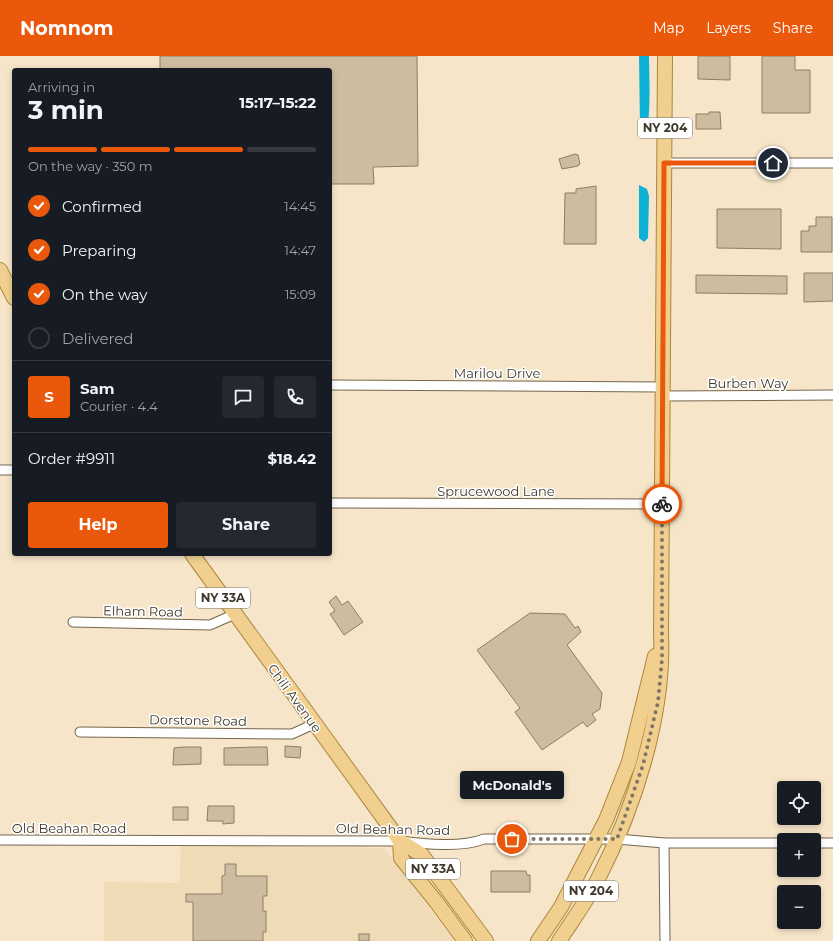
<!DOCTYPE html>
<meta charset="utf-8">
<style>
body{margin:0;font-family:Montserrat,sans-serif;background:#242831;color:#f1f3f6;height:100vh;display:flex;flex-direction:column;font-size:15px;white-space:nowrap}
*{box-sizing:border-box;margin:0}
p{font-size:13px;color:#9ea1a6}
.icon{flex:none;width:22px;height:22px;fill:none;stroke:currentColor;stroke-width:2;stroke-linecap:round;stroke-linejoin:round}
.map{position:relative;flex:1;overflow:hidden}
.sheet{position:absolute;left:12px;top:12px;width:320px;height:488px;display:flex;flex-direction:column;background:#171b24;border-radius:4px;box-shadow:0 2px 6px #0003}
.sheet>*{flex:none}
.buttons{position:absolute;left:777px;top:725px;display:grid;gap:8px}
.buttons a{display:grid;place-items:center;width:44px;height:44px;border-radius:4px;background:#171b24;box-shadow:0 2px 6px #0003;font-size:20px}
.pin{position:absolute;display:grid;place-items:center;width:34px;height:34px;color:#fff;margin:-17px;border:2px solid #fff;border-radius:50%;box-shadow:0 1px 4px #0007}
.courier{position:absolute;display:grid;place-items:center;width:40px;height:40px;margin:-20px;border:3px solid #ea580c;border-radius:50%;background:#fff;color:#222;box-shadow:0 1px 5px #0007}
.bubble{position:absolute;height:28px;border-radius:4px;background:#171b24;box-shadow:0 2px 6px #0003;font-size:13px;font-weight:700;line-height:28px;text-align:center}
.summary em{font-style:normal;font-weight:700}
.summary div{display:flex;flex-direction:column-reverse}
.summary{display:flex;align-items:center;justify-content:space-between;height:68px;padding:0 16px}
h1{font-size:26px;font-weight:700;line-height:30px}
.bar{display:grid;grid-template-columns:repeat(4,1fr);gap:6px 4px;align-content:center;height:48px;padding:0 16px}
.bar i{height:5px;border-radius:3px;background:#363941}
.bar .active{background:#ea580c}
.bar p{grid-column:span 4}
.line{display:flex;align-items:center;gap:10px;padding:0 16px;border-top:1px solid #363941}
.line div{flex:1}
.round{display:grid;place-items:center;flex:none;width:42px;height:42px;border-radius:4px;background:#242831}
ol{padding:0 16px;list-style:none}
li{display:flex;align-items:center;gap:12px;height:44px}
li p{margin-inline-start:auto}
li .icon{padding:4px;border-radius:50%;background:#ea580c;color:#fff;stroke-width:4}
li:last-child{color:#9ea1a6}
li i{width:22px;height:22px;border:2px solid #363941;border-radius:50%}
.action{display:flex;gap:8px;margin-top:auto;padding:8px 16px}
.action a{flex:1;height:46px;border-radius:4px;background:#ea580c;color:#fff;font-size:16px;font-weight:700;line-height:46px;text-align:center}
.action a+a{background:#242831;color:#f1f3f6}
header{display:flex;align-items:center;gap:24px;box-sizing:border-box;height:56px;padding:0 20px;background:#ea580c;color:#fff}
header strong{font-size:19px}
nav{display:flex;gap:22px;margin-inline-start:auto;font-size:14px}
.map>svg:first-child{display:block}
</style>
<header>
<strong>Nomnom</strong>
<nav><a>Map</a><a>Layers</a><a>Share</a></nav>
</header>
<div class="map">
<svg width="833" height="885" viewBox="0 0 833 885">
<rect width="100%" height="100%" fill="#f6e5c8"/>
<path fill="#f0dbb7" d="M181,789L384,792L454,885H104V826L176,827L180,823Z"/>
<g fill="#0db1d6">
<path d="M639,0H649C649,14 652,73 644,80L641,78L640,71Z"/>
<path d="M639,129L647,133L649,140L648,182L644,186L639,182Z"/>
</g>
<g fill="#cdbca0" stroke="#8d7e64">
<path d="M160,0H417L418,110L373,111L374,128H330V14H160Z"/>
<path d="M698,0H730V24L698,23Z"/>
<path d="M762,0H795V14H810V57H762Z"/>
<path d="M709,56H720L721,73H696V58H709Z"/>
<path d="M575,98L578,99L580,108L578,109V110L562,113L559,103Z"/>
<path d="M596,130V188H564L565,137H576V133Z"/>
<path d="M717,153H781V193L717,192Z"/>
<path d="M816,161H832V196H801V175H809V170H816Z"/>
<path d="M804,217H833V245L804,246Z"/>
<path d="M696,219L787,220V238L696,237Z"/>
<path d="M336,540L342,549L348,545L363,566L344,579L330,558L335,555L329,546Z"/>
<path d="M530,557L565,558L575,572L578,570L581,576L567,589L602,637L600,653L592,658L596,664L587,671L583,666L542,694L515,656L520,652L477,594Z"/>
<path d="M285,690L301,691L300,702L285,701Z"/>
<path d="M184,691H201V708L173,709L174,692Z"/>
<path d="M256,691H267L268,709H224V692Z"/>
<path d="M208,750H234V767L223,768V765H207Z"/>
<rect x="173" y="751" width="15" height="13"/>
<path d="M225,808H236V820H267V840H263V855H266V876H263V885H193V846H186V838H222V820L225,819Z"/>
<path d="M491,815H526L527,819H530V836H491Z"/>
<rect x="359" y="878" width="10" height="7"/>
</g>
<g fill="none" stroke-linecap="round" stroke-linejoin="round">
<defs>
<g id="street">
<path d="M664,107H833"/>
<path d="M330,329L663,331"/>
<path d="M663,340L833,339"/>
<path d="M0,414H14"/>
<path d="M330,447L662,448"/>
<path d="M73,566L210,569L235,558"/>
<path d="M80,676L292,678L314,668"/>
<path d="M0,784L400,785C424,788 461,792 484,783H617L664,787H784"/>
<path d="M664,787L665,885"/>
<path d="M814,787H833"/>
</g>
<g id="primary">
<path d="M0,214L14,242"/>
<path d="M192,498L400,785L422,799L486,885"/>
<path d="M400,785L401,802L437,847L465,885"/>
<path d="M538,885L561,851L606,764L629,706L655,600"/>
<path d="M559,885C572,865 587,845 598,823C634,753 665,658 661,578L665,0"/>
</g>
</defs>
<use href="#street" stroke="#75674d" stroke-width="11"/>
<use href="#primary" stroke="#ac873d" stroke-width="16"/>
<use href="#street" stroke="#fff" stroke-width="9"/>
<use href="#primary" stroke="#f1d08f" stroke-width="14"/>
</g>
<g fill="none" stroke-linecap="round" stroke-linejoin="round">
<path stroke="#7f7563" stroke-width="4" stroke-dasharray="0 7.2" d="M512,783H617L643,709L658,646L662,603V448"/>
<path stroke="#ea580c" stroke-width="5" d="M662,448L664,107H773"/>
</g>
<g text-anchor="middle" stroke-width="3" stroke-linejoin="round" paint-order="stroke">
<g fill="#fff" stroke="#79746c" stroke-width="1">
<rect x="638" y="62" width="54" height="20" rx="3"/>
<rect x="196" y="532" width="54" height="20" rx="3"/>
<rect x="406" y="803" width="54" height="20" rx="3"/>
<rect x="564" y="825" width="54" height="20" rx="3"/>
</g>
<g font-size="12" font-weight="bold" fill="#3f392d">
<text x="665" y="76">NY 204</text>
<text x="223" y="546">NY 33A</text>
<text x="433" y="817">NY 33A</text>
<text x="591" y="839">NY 204</text>
</g>
<g font-size="13" fill="#3f392d" stroke="#fff">
<text x="497" y="322">Marilou Drive</text>
<text x="748" y="332">Burben Way</text>
<text x="496" y="440">Sprucewood Lane</text>
<text transform="translate(143 555) rotate(1)" y="5">Elham Road</text>
<text transform="translate(295 642) rotate(54)" y="5">Chili Avenue</text>
<text transform="translate(198 664) rotate(1)" y="5">Dorstone Road</text>
<text x="69" y="777">Old Beahan Road</text>
<text transform="translate(393 773) rotate(1)" y="5">Old Beahan Road</text>
</g>
</g>
</svg>
<div class="buttons">
<a><svg class="icon" aria-label="locate" viewBox="0 0 24 24"><circle cx="12" cy="12" r="6"/><path d="M12 2v4M12 18v4M2 12h4M18 12h4"/></svg></a>
<a>+</a>
<a>−</a>
</div>
<div class="pin" style="left:512px;top:783px;background:#ea580c"><svg class="icon" aria-label="bag" viewBox="0 0 24 24"><path d="M5 8h14l-1 12H6zM9 8a3 3 0 0 1 6 0"/></svg></div>
<div class="pin" style="left:773px;top:107px;background:#1f2937"><svg class="icon" aria-label="home" viewBox="0 0 24 24"><path d="M3 11l9-7 9 7M6 9v11h12V9"/></svg></div>
<div class="courier" style="left:662px;top:448px"><svg class="icon" aria-label="bike" viewBox="0 0 24 24"><circle cx="6" cy="16" r="4"/><circle cx="18" cy="16" r="4"/><path d="M6 16l4-8h5l3 8M10 8l3 8H6M13 5h3"/></svg></div>
<div class="bubble" style="left:460px;top:715px;width:104px">McDonald's</div>
<section class="sheet">
<div class="summary"><div><h1>3 min</h1><p>Arriving in</p></div><em>15:17–15:22</em></div>
<div class="bar"><i class="active"></i><i class="active"></i><i class="active"></i><i></i><p>On the way · 350 m</p></div>
<ol>
<li><svg class="icon" aria-label="check" viewBox="0 0 24 24"><path d="M5 12l5 5 9-10"/></svg>Confirmed<p>14:45</p></li>
<li><svg class="icon" aria-label="check" viewBox="0 0 24 24"><path d="M5 12l5 5 9-10"/></svg>Preparing<p>14:47</p></li>
<li><svg class="icon" aria-label="check" viewBox="0 0 24 24"><path d="M5 12l5 5 9-10"/></svg>On the way<p>15:09</p></li>
<li><i></i>Delivered</li>
</ol>
<div class="line" style="height:72px"><b class="round" style="background:#ea580c;color:#fff">S</b><div><b>Sam</b><p>Courier · 4.4</p></div><a class="round"><svg class="icon" aria-label="chat" viewBox="0 0 24 24"><path d="M4 5h16v11H9l-5 4z"/></svg></a><a class="round"><svg class="icon" aria-label="phone" viewBox="0 0 24 24"><path d="M5 4h4l2 5-3 2q2 4 5 5l2-3 5 2v4C11 20 4 13 5 4z"/></svg></a></div>
<div class="line" style="height:52px"><div>Order #9911</div><b>$18.42</b></div>
<div class="action"><a>Help</a><a>Share</a></div>
</section>
</div>
